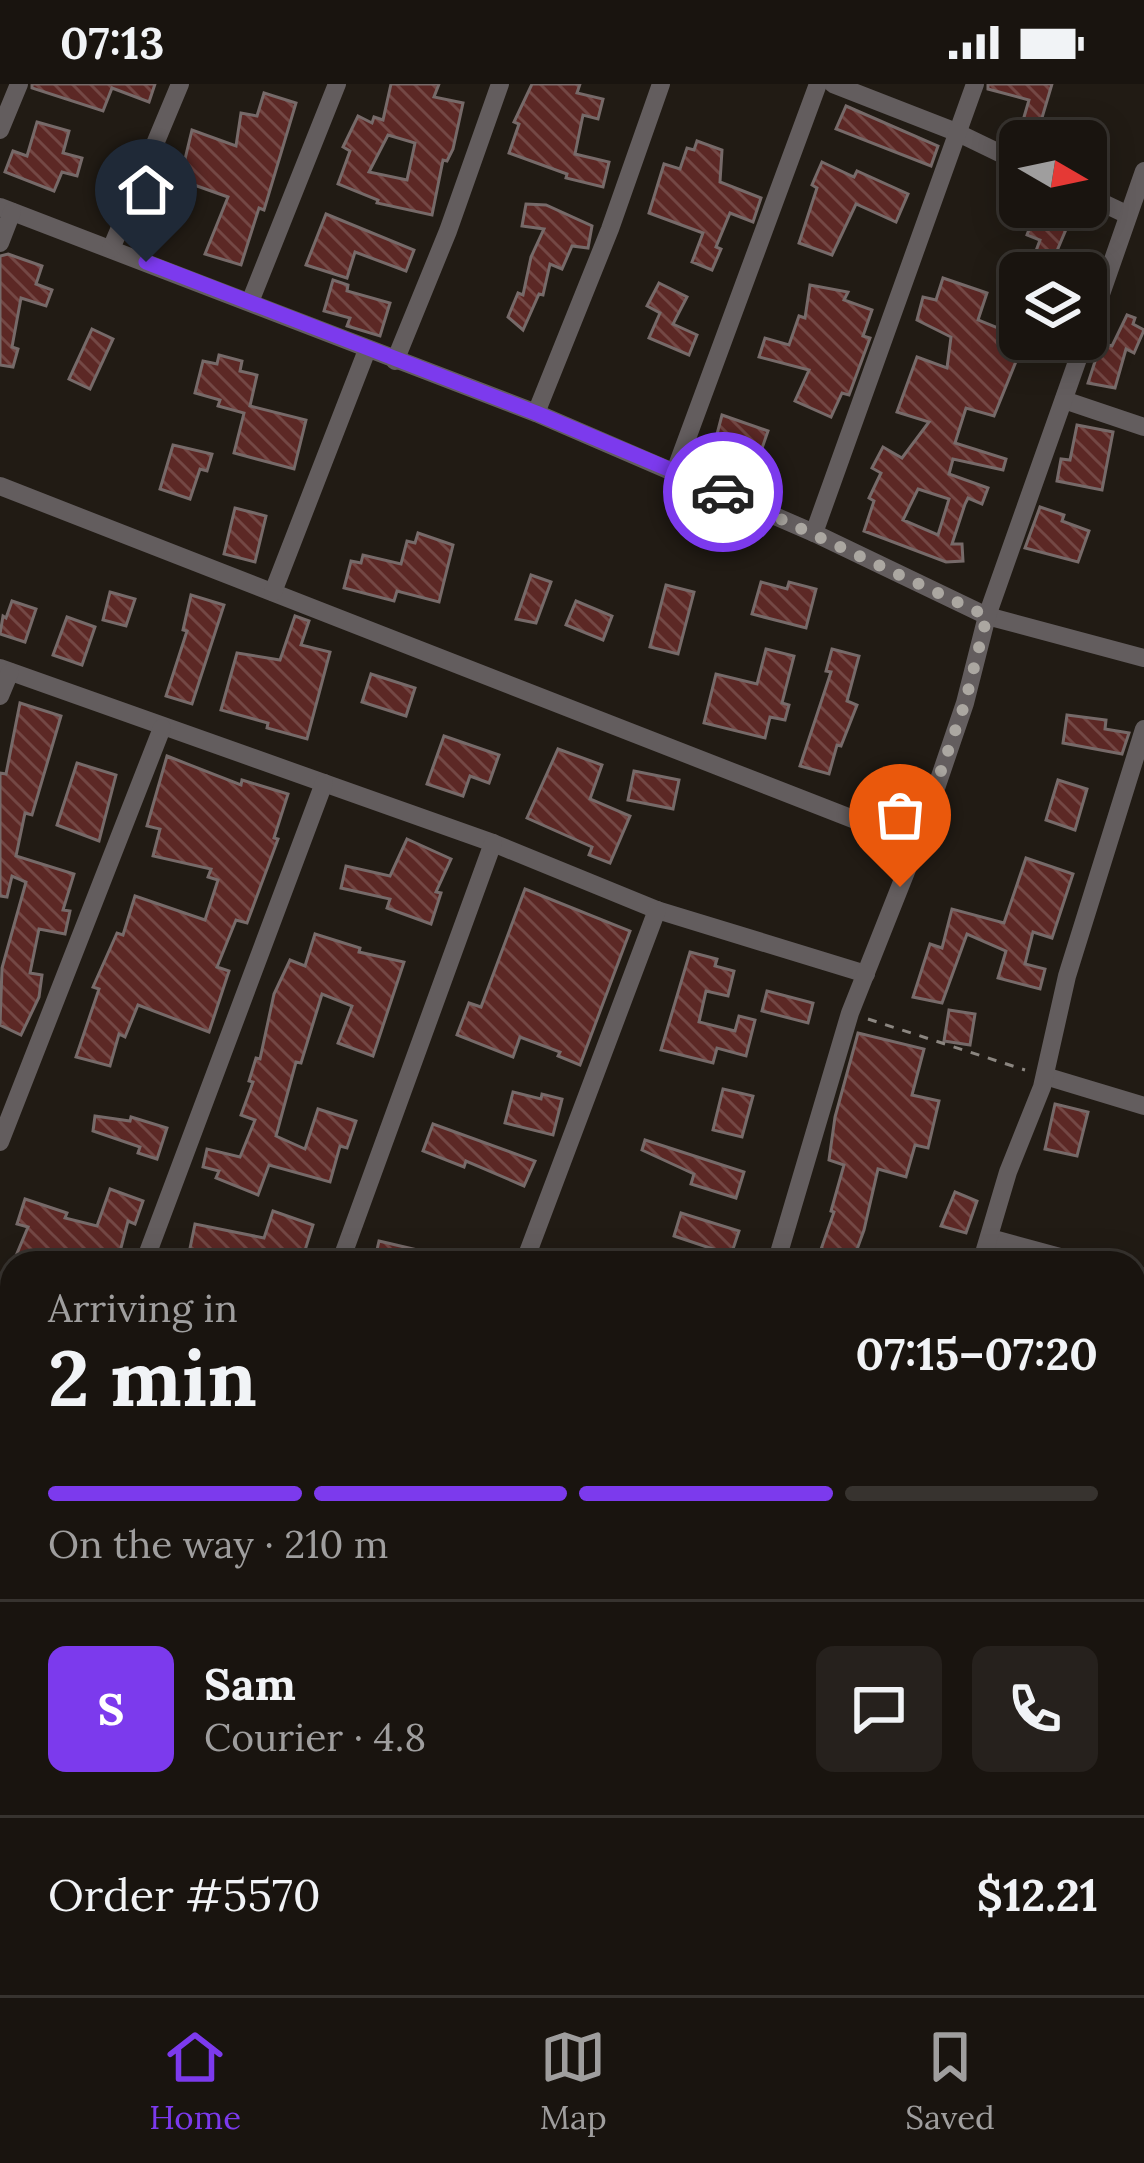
<!DOCTYPE html>
<meta charset="utf-8">
<style>
body{margin:0;font-family:Lora,serif;background:#26211d;color:#f1f3f6;height:100vh;display:flex;flex-direction:column;font-size:45px;white-space:nowrap}
*{box-sizing:border-box;margin:0}
p{font-size:39px;color:#9f9e9e}
.icon{flex:none;width:66px;height:66px;fill:none;stroke:currentColor;stroke-width:2;stroke-linecap:round;stroke-linejoin:round}
.map{position:relative;flex:1;overflow:hidden}
.panel{position:absolute;left:0px;top:1167px;width:1146px;height:744px;display:flex;flex-direction:column;background:#19140f;border-radius:36px 36px 0 0;box-shadow:0 6px 30px #0003,0 0 0 3px #37332f}
.panel>*{flex:none}
.needle{width:78px;rotate:99deg}
.buttons{position:absolute;left:999px;top:36px;display:grid;gap:24px}
.buttons a{display:grid;place-items:center;width:108px;height:108px;border-radius:18px;background:#19140f;box-shadow:0 6px 30px #0003,0 0 0 3px #37332f;font-size:60px}
.pin{position:absolute;display:grid;place-items:center;width:102px;height:102px;color:#fff;margin:-123px -51px;border-radius:50% 50% 50% 0;rotate:-45deg;box-shadow:0 0 12px #0007}
.pin .icon{rotate:45deg}
.courier{position:absolute;display:grid;place-items:center;width:120px;height:120px;margin:-60px;border:9px solid #7c3aed;border-radius:50%;background:#fff;color:#222;box-shadow:0 3px 15px #0007}
.overview em{font-style:normal;font-weight:700}
.overview div{display:flex;flex-direction:column-reverse}
.overview{display:flex;align-items:center;justify-content:space-between;height:204px;padding:0 48px}
h1{font-size:78px;font-weight:700;line-height:90px}
.bar{display:grid;grid-template-columns:repeat(4,1fr);gap:18px 12px;align-content:center;height:144px;padding:0 48px}
.bar i{height:15px;border-radius:9px;background:#37332f}
.bar .active{background:#7c3aed}
.bar p{grid-column:span 4}
.line{display:flex;align-items:center;gap:30px;padding:0 48px;border-top:3px solid #37332f}
.line div{flex:1}
.round{display:grid;place-items:center;flex:none;width:126px;height:126px;border-radius:18px;background:#26211d}
.status{display:flex;justify-content:space-between;align-items:center;height:84px;padding:0 60px;background:#19140f;direction:ltr}
.status svg{height:33px;fill:currentColor}
.dock{display:flex;justify-content:space-around;align-items:center;height:168px;border-top:3px solid #37332f;background:#19140f;font-size:33px;color:#9f9e9e}
.dock a{display:grid;justify-items:center;gap:6px}
.dock .active{color:#7c3aed}
.map>svg:first-child{display:block}
</style>
<div class="status"><b>07:13</b><svg viewBox="0 0 49 12"><path d="M0 12V9h3v3zM5 12V6h3v6zM10 12V3h3v9zM15 12V0h3v12zM26 1h20v11H26zM47 4h2v5h-2z"/></svg></div>
<div class="map">
<svg width="1144" height="1911" viewBox="0 0 1144 1911">
<defs>
<pattern id="building-back-hatch" width="6" height="6" patternUnits="userSpaceOnUse" patternTransform="scale(3)"><rect width="6" height="6" fill="#5c2825"/><path d="M-1 5l2 2M0 0l6 6M5-1l2 2" fill="none" stroke="#744845"/></pattern>
</defs>
<rect width="100%" height="100%" fill="#211b14"/>
<g fill="url(#building-back-hatch)" stroke="#766a69" stroke-width="3" fill-rule="evenodd">
<path d="M32,0H155L149,18L112,4L103,27L32,4Z"/>
<path d="M391,0H439L434,13L463,19L453,65L447,77L443,76L432,131L377,119L378,116L338,100L350,67L343,63L358,32L372,39L374,33L383,36ZM388,51L415,59L407,96L369,88Z"/>
<path d="M532,0H580L577,9L603,15L598,35L583,31L575,70L609,78L603,103L566,94L567,90L509,69L519,40L514,38Z"/>
<path d="M988,0H1052L1041,37L1093,57H1017L1029,16L988,5Z"/>
<path d="M264,9L296,19L264,126L259,124L241,181L205,170L228,113L180,96L192,46L236,62L241,29L257,32Z"/>
<path d="M846,22L938,62L931,82L836,45Z"/>
<path d="M37,38L69,47L63,69L82,74L77,92L62,88L54,107L5,88L13,67L27,72Z"/>
<path d="M697,57L722,66L720,98L761,114L753,138L730,129L716,163L721,165L712,186L692,178L703,149L649,129L664,80L680,85L687,64L694,66Z"/>
<path d="M822,78L854,93L857,87L908,110L896,138L856,120L832,171L799,159L817,104L812,101Z"/>
<path d="M526,120L546,121L592,142L588,164L572,162L562,185L550,180L543,211L539,210L523,246L508,233L518,209L523,211L531,173L544,145L522,142Z"/>
<path d="M326,130L414,166L406,187L355,168L347,194L306,181Z"/>
<path d="M1035,130L1067,143L1051,181L1033,175L1040,156L1027,151Z"/>
<path d="M8,170L42,182L36,200L52,206L46,222L21,214L12,263L18,265L13,283L0,281V172Z"/>
<path d="M943,194L987,209L978,236L1025,255L994,332L966,324L955,359L1006,375L1003,386L953,375L949,390L988,404L982,420L968,414L965,420L952,460H962L963,477L946,478L864,447L874,417L869,414L881,389L872,384L883,363L902,374L929,338L897,328L917,273L947,284L951,253L917,236L923,213L936,216ZM918,405L949,415L938,451L903,436Z"/>
<path d="M333,196L348,201L347,207L390,219L380,252L347,242L350,234L324,227Z"/>
<path d="M659,199L687,213L673,240L697,251L689,271L649,254L660,229L647,222Z"/>
<path d="M810,201L848,208L844,216L872,226L863,252L870,254L849,311L842,309L831,333L795,317L809,286L759,273L765,254L789,261L799,232L805,234Z"/>
<path d="M1127,231L1135,234L1133,240L1144,246L1134,269L1126,265L1115,304L1088,299L1101,259L1112,262Z"/>
<path d="M92,245L113,255L90,305L69,295Z"/>
<path d="M219,271L242,277L240,287L257,291L250,322L306,336L294,385L234,369L244,329L218,322L220,316L195,309L203,277L217,280Z"/>
<path d="M722,331L768,347L760,370L716,354Z"/>
<path d="M1077,341L1113,348L1102,406L1057,397L1061,375L1070,376Z"/>
<path d="M173,361L212,370L207,387L200,385L190,415L160,405Z"/>
<path d="M1040,423L1064,431L1062,437L1089,447L1078,478L1025,464Z"/>
<path d="M235,424L266,432L255,478L224,470Z"/>
<path d="M418,449L453,461L439,518L397,507L394,517L344,504L351,477L361,479L363,471L401,480L407,457L415,459Z"/>
<path d="M531,491L551,498L536,539L516,535Z"/>
<path d="M761,498L787,505L789,498L816,505L806,544L752,530Z"/>
<path d="M666,501L694,508L678,570L650,563Z"/>
<path d="M110,508L135,515L126,542L103,536Z"/>
<path d="M191,511L224,521L192,620L166,612L187,547L183,546Z"/>
<path d="M12,517L36,525L25,558L0,550L3,532L6,534Z"/>
<path d="M576,517L612,532L603,556L566,541Z"/>
<path d="M295,532L309,537L301,561L330,568L307,655L267,644L268,639L221,626L237,569L280,576Z"/>
<path d="M67,533L95,543L82,581L53,571Z"/>
<path d="M766,565L794,572L782,619L789,621L785,636L770,633L765,654L704,639L716,590L757,600Z"/>
<path d="M832,565L859,572L847,617L857,621L841,662L837,661L829,690L800,682L831,588L826,587Z"/>
<path d="M371,590L415,604L406,632L362,618Z"/>
<path d="M20,619L61,632L32,731L25,729L16,772L74,790L63,826L70,827L65,850L39,845L30,889L42,891L39,913L21,951L0,941L2,884L26,798L12,792L7,813L0,812V689L6,690Z"/>
<path d="M1067,631L1106,636L1105,645L1129,649L1122,670L1063,659Z"/>
<path d="M444,652L499,671L489,699L470,692L463,712L427,700Z"/>
<path d="M558,665L602,681L590,715L630,732L610,779L589,771L592,763L527,734Z"/>
<path d="M167,672L241,701L242,696L288,710L274,754L278,755L247,839L236,836L217,883L229,887L209,948L138,921L125,953L119,950L110,982L76,973L99,905L93,903L117,849L123,851L135,812L205,836L218,796L208,793L211,785L153,772L160,745L147,742Z"/>
<path d="M77,679L116,691L99,757L57,741Z"/>
<path d="M634,687L679,696L673,725L628,716Z"/>
<path d="M1058,696L1087,705L1075,746L1046,736Z"/>
<path d="M407,755L451,775L436,808L441,809L431,840L387,824L390,815L341,804L346,782L390,792Z"/>
<path d="M1026,774L1073,790L1052,854L1033,848L1025,880L1045,885L1040,905L998,894L1006,867L967,850L942,919L913,913L930,860L942,864L952,825L1004,839Z"/>
<path d="M525,805L630,847L580,981L558,972L560,968L520,953L513,973L457,951L469,919L481,923Z"/>
<path d="M315,850L360,864L359,868L404,878L373,972L338,959L352,922L322,910L301,979L296,978L276,1052L305,1065L318,1025L356,1037L347,1064L340,1062L330,1098L269,1081L258,1111L216,1094L219,1087L203,1083L207,1065L240,1073L255,1036L241,1031L253,998L249,997L256,974L260,975L274,910L290,876L305,882Z"/>
<path d="M690,868L717,875L715,882L734,887L728,912L706,907L699,938L735,947L739,932L755,936L746,972L717,964L713,979L661,966Z"/>
<path d="M767,907L813,919L808,939L762,927Z"/>
<path d="M949,926L975,930L970,961L944,957Z"/>
<path d="M858,949L924,965L912,1011L939,1017L928,1064L915,1061L906,1093L878,1085L864,1146L852,1179H841L819,1171L834,1128L831,1127L844,1081L829,1076L835,1033Z"/>
<path d="M723,1005L753,1012L742,1053L713,1046Z"/>
<path d="M513,1008L541,1015L542,1010L562,1015L553,1051L505,1039Z"/>
<path d="M1055,1020L1088,1028L1077,1072L1045,1065Z"/>
<path d="M95,1032L130,1037L131,1033L167,1044L157,1075L138,1069L140,1063L93,1047Z"/>
<path d="M433,1040L535,1077L524,1102L466,1077L464,1083L423,1067Z"/>
<path d="M645,1056L744,1088L736,1114L691,1100L694,1090L642,1066Z"/>
<path d="M110,1105L143,1117L135,1140L128,1137L117,1179H13L28,1143L17,1140L25,1115L67,1129L65,1134L97,1142Z"/>
<path d="M955,1108L977,1117L966,1149L941,1142Z"/>
<path d="M273,1127L313,1141L301,1179H187L195,1140L264,1154Z"/>
<path d="M681,1129L739,1147L731,1171L674,1152Z"/>
<path d="M379,1157L447,1173L446,1179H374Z"/>
</g>
<g fill="none" stroke-linecap="round" stroke-linejoin="round">
<path stroke="#8b8680" stroke-width="3" stroke-dasharray="9 9" stroke-linecap="butt" d="M868,935L1025,986"/>
<g stroke="#635d5e" stroke-width="18">
<path d="M833,0L956,48L1020,79"/>
<path d="M0,46L19,0"/>
<path d="M1086,111L1128,131"/>
<path d="M0,123L536,329L814,449L987,532L1144,574"/>
<path d="M0,159L12,128"/>
<path d="M111,165L180,0"/>
<path d="M250,218L337,0"/>
<path d="M1086,253L1144,87"/>
<path d="M395,277L448,147L500,0"/>
<path d="M1064,316L1144,343"/>
<path d="M536,329L610,145L661,0"/>
<path d="M675,387L818,0"/>
<path d="M0,402L917,760"/>
<path d="M814,449L975,0"/>
<path d="M273,508L367,266"/>
<path d="M0,584L493,759L657,826L866,890"/>
<path d="M0,612L10,588"/>
<path d="M1045,992L1144,1022"/>
<path d="M0,1058L162,644"/>
<path d="M990,1154L1082,1179"/>
<path d="M144,1179L324,699"/>
<path d="M340,1179L493,759"/>
<path d="M524,1179L657,826"/>
<path d="M776,1179L850,929L917,760L965,619L987,532L1085,255"/>
<path d="M981,1179L1008,1088L1042,1003L1067,892L1144,645"/>
<path d="M1134,1191L1144,1193"/>
<path d="M0,1270L12,1275"/>
<path d="M0,1361L12,1330"/>
<path d="M1134,1442L1144,1444"/>
<path d="M1134,1662L1144,1665"/>
<path d="M0,1865L12,1834"/>
<path d="M208,1911L213,1899"/>
<path d="M449,1911L454,1899"/>
<path d="M731,1911L737,1899"/>
<path d="M1005,1911L1009,1899"/>
</g>
</g>
<g fill="none" stroke-linecap="round" stroke-linejoin="round">
<path stroke="#aba7a1" stroke-width="12" stroke-dasharray="0 21.6" d="M723,408L987,532L965,619L900,803"/>
<path stroke="#7c3aed" stroke-width="15" d="M146,178L536,329L723,408"/>
</g>
</svg>
<div class="buttons">
<a><svg class="needle" viewBox="-14 -14 28 28"><path d="M0-13l5 13h-10z" fill="#e53935"/><path d="M0 13l5-13h-10z" fill="#9f9e9e"/></svg></a>
<a><svg class="icon" aria-label="layers" viewBox="0 0 24 24"><path d="M12 4l9 5-9 5-9-5zM3 14l9 5 9-5"/></svg></a>
</div>
<div class="pin" style="left:900px;top:803px;background:#ea580c"><svg class="icon" aria-label="bag" viewBox="0 0 24 24"><path d="M5 8h14l-1 12H6zM9 8a3 3 0 0 1 6 0"/></svg></div>
<div class="pin" style="left:146px;top:178px;background:#1f2937"><svg class="icon" aria-label="home" viewBox="0 0 24 24"><path d="M3 11l9-7 9 7M6 9v11h12V9"/></svg></div>
<div class="courier" style="left:723px;top:408px"><svg class="icon" aria-label="car" viewBox="0 0 24 24"><path d="M5 17H2v-5l4-1 3-4h7l3 4 3 1v5h-3M9 17h6M6 11h13"/><circle cx="7" cy="17" r="2"/><circle cx="17" cy="17" r="2"/></svg></div>
<section class="panel">
<div class="overview"><div><h1>2 min</h1><p>Arriving in</p></div><em>07:15–07:20</em></div>
<div class="bar"><i class="active"></i><i class="active"></i><i class="active"></i><i></i><p>On the way · 210 m</p></div>
<div class="line" style="height:216px"><b class="round" style="background:#7c3aed;color:#fff">S</b><div><b>Sam</b><p>Courier · 4.8</p></div><a class="round"><svg class="icon" aria-label="chat" viewBox="0 0 24 24"><path d="M4 5h16v11H9l-5 4z"/></svg></a><a class="round"><svg class="icon" aria-label="phone" viewBox="0 0 24 24"><path d="M5 4h4l2 5-3 2q2 4 5 5l2-3 5 2v4C11 20 4 13 5 4z"/></svg></a></div>
<div class="line" style="height:156px"><div>Order #5570</div><b>$12.21</b></div>
</section>
</div>
<nav class="dock">
<a class="active"><svg class="icon" aria-label="home" viewBox="0 0 24 24"><path d="M3 11l9-7 9 7M6 9v11h12V9"/></svg>Home</a>
<a><svg class="icon" aria-label="map" viewBox="0 0 24 24"><path d="M3 6l6-2 6 2 6-2v14l-6 2-6-2-6 2zM9 4v14M15 6v14"/></svg>Map</a>
<a><svg class="icon" aria-label="saved" viewBox="0 0 24 24"><path d="M7 4h10v16l-5-4-5 4z"/></svg>Saved</a>
</nav>
